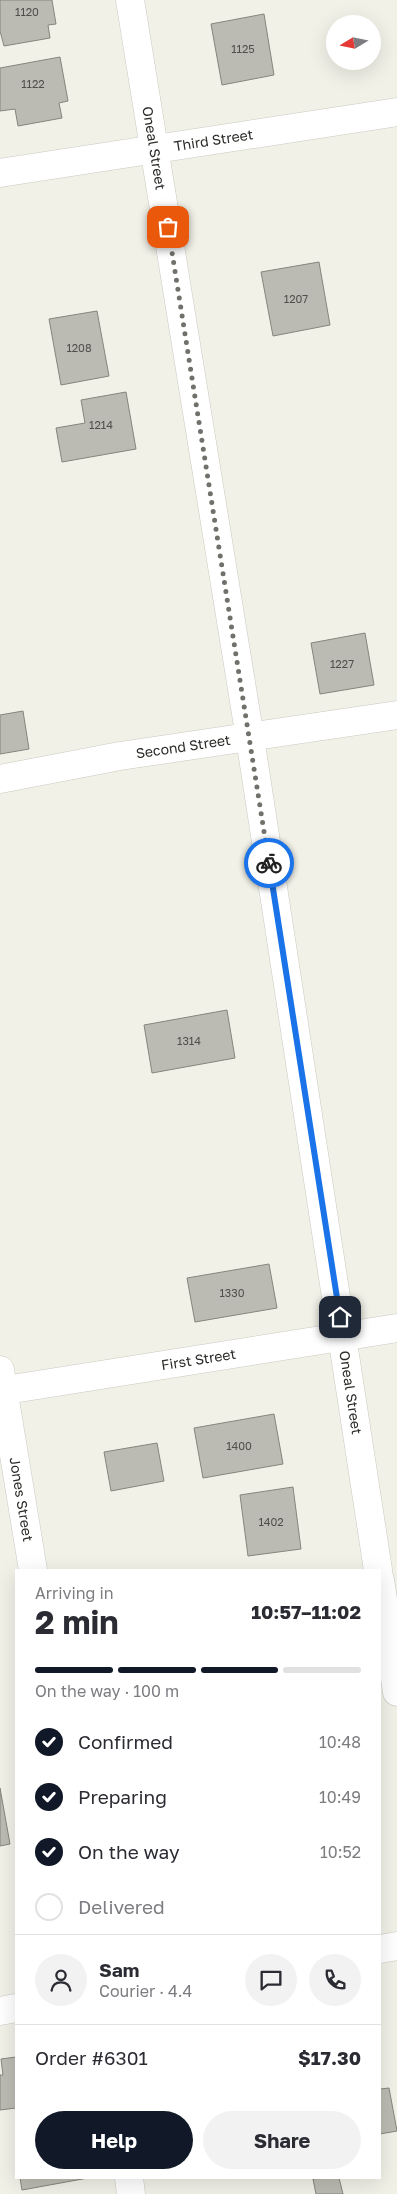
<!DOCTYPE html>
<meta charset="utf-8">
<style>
body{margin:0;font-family:"Golos Text",sans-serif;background:#f2f2f3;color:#2b2b33;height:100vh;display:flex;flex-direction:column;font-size:19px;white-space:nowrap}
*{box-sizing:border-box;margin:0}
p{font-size:16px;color:#7c7c81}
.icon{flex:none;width:28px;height:28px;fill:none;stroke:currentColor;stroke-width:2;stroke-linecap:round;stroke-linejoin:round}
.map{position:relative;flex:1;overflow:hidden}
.sheet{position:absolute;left:15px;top:1569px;width:366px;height:610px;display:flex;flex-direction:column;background:#fff;border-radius:0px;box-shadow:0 5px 20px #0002}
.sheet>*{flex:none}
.needle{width:32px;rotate:260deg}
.fabs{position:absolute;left:326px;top:15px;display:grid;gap:10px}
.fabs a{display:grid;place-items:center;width:55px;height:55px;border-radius:50%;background:#fff;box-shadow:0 5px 20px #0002;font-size:25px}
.pin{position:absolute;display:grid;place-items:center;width:42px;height:42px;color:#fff;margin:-21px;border-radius:10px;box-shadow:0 2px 8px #0006}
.courier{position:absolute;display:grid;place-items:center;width:50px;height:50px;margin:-25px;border:4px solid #1a73e8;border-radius:50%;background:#fff;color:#222;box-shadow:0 1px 6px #0007}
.head em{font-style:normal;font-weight:700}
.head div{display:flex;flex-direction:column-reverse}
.head{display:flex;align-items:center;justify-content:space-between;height:85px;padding:0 20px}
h1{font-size:32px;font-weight:700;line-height:38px}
.bar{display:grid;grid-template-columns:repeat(4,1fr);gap:8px 5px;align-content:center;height:60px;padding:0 20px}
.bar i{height:6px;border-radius:4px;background:#e1e1e2}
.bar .current{background:#111827}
.bar p{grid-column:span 4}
.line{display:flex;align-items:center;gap:12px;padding:0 20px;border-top:1px solid #e1e1e2}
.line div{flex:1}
.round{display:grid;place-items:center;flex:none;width:52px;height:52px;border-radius:26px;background:#f2f2f3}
ol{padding:0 20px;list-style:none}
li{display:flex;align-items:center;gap:15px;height:55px}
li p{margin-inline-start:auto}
li .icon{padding:5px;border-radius:50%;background:#111827;color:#fff;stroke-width:4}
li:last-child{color:#7c7c81}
li i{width:28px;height:28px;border:2px solid #e1e1e2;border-radius:50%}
.button{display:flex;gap:10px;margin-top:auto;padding:10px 20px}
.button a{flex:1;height:58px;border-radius:30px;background:#111827;color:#fff;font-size:20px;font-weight:700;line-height:58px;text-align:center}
.button a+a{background:#f2f2f3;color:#2b2b33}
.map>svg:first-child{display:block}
</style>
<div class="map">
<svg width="397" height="2194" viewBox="0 0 397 2194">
<rect width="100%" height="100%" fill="#f2f1e8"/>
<g fill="#bcbbb3" stroke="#86857d">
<path d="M0,0H52L56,24L48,25L50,38L4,46L0,31Z"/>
<path d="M264,14L274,75L222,85L211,24Z"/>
<path d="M60,57L68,101L59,103L62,118L18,126L15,109L0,111V68Z"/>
<path d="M319,262L330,325L273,336L261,272Z"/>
<path d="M97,311L109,376L61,385L49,319Z"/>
<path d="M126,392L136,449L62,462L56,428L85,423L81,400Z"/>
<path d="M365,633L374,685L320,694L311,643Z"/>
<path d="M23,711L29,749L0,754V715Z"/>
<path d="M227,1010L235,1058L152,1073L144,1025Z"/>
<path d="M269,1264L277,1308L195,1322L187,1278Z"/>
<path d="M274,1414L283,1464L203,1478L194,1428Z"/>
<path d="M157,1443L164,1481L111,1491L104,1452Z"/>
<path d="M293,1487L301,1549L248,1556L240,1495Z"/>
<path d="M0,1788L10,1844L0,1846Z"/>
<path d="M16,2057V2108L0,2110V2075H3L1,2059Z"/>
<path d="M389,2088L397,2131L380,2134V2089Z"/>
<path d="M20,2178H88L22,2190Z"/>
<path d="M322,2178H339L343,2194H316L313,2179Z"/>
</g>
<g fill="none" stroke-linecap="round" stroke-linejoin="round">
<defs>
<g id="minor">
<path id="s1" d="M130,0L250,738L378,1570"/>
<path id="s2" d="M0,173L397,112"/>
<path id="s3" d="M0,779L120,756L397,715"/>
<path id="s4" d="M0,1370L33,1570"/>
<path id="s5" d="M0,1391L397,1328"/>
<path d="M380,1580L397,1692"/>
<path d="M380,1949L397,1946"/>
<path d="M0,2011L16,2008"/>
<path d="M129,2178L131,2194"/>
</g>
</defs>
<use href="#minor" stroke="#cac9c0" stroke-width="29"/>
<use href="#minor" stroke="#fff" stroke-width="28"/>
</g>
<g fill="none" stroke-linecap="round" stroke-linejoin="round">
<path stroke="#71706b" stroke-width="5" stroke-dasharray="0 9" d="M168,227L269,863"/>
<path stroke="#1a73e8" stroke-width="6" d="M269,863L340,1317"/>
</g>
<g text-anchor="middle" stroke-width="5" stroke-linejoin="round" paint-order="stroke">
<g font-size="11" fill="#504f4b">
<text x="27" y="16">1120</text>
<text x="243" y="53">1125</text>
<text x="33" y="88">1122</text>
<text x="296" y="303">1207</text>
<text x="79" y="352">1208</text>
<text x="101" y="429">1214</text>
<text x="342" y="668">1227</text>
<text x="189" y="1045">1314</text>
<text x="232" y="1297">1330</text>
<text x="239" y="1450">1400</text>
<text x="271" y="1526">1402</text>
</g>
<g font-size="14" fill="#2c2b28" stroke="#fff">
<text dy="5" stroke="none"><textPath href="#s2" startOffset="216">Third Street</textPath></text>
<text dy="5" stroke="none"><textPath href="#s1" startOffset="150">Oneal Street</textPath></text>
<text dy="5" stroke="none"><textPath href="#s3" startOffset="186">Second Street</textPath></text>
<text dy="5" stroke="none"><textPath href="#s5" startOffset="201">First Street</textPath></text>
<text dy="5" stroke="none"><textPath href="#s1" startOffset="1410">Oneal Street</textPath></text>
<text dy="5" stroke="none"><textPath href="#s4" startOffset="131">Jones Street</textPath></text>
</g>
</g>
</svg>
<div class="fabs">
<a><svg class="needle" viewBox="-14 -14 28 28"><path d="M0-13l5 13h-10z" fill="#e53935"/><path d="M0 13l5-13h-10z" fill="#7c7c81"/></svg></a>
</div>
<div class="pin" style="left:168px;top:227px;background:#ea580c"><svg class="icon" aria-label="bag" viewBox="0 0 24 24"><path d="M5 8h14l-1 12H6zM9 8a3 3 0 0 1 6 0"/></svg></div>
<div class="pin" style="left:340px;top:1317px;background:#1f2937"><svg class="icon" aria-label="home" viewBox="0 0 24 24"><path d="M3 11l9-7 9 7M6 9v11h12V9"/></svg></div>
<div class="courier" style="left:269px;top:863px"><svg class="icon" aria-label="bike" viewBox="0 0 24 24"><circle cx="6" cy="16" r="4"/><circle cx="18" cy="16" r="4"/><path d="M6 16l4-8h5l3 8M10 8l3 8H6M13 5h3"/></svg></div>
<section class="sheet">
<div class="head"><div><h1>2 min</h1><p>Arriving in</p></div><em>10:57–11:02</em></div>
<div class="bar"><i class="current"></i><i class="current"></i><i class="current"></i><i></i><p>On the way · 100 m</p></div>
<ol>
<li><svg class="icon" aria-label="check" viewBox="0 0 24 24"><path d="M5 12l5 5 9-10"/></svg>Confirmed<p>10:48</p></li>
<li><svg class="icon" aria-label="check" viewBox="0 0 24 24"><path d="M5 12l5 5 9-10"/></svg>Preparing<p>10:49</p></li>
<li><svg class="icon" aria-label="check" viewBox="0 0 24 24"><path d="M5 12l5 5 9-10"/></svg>On the way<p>10:52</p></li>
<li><i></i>Delivered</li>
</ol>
<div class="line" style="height:90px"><a class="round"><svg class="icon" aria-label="person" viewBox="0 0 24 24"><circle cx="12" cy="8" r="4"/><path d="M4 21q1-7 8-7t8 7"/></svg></a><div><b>Sam</b><p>Courier · 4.4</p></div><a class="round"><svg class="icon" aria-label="chat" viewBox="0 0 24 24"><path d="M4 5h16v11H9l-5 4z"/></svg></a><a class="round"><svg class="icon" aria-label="phone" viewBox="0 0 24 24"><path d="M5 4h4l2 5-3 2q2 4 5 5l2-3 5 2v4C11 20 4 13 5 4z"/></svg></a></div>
<div class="line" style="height:65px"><div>Order #6301</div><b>$17.30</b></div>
<div class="button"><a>Help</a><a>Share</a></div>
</section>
</div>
